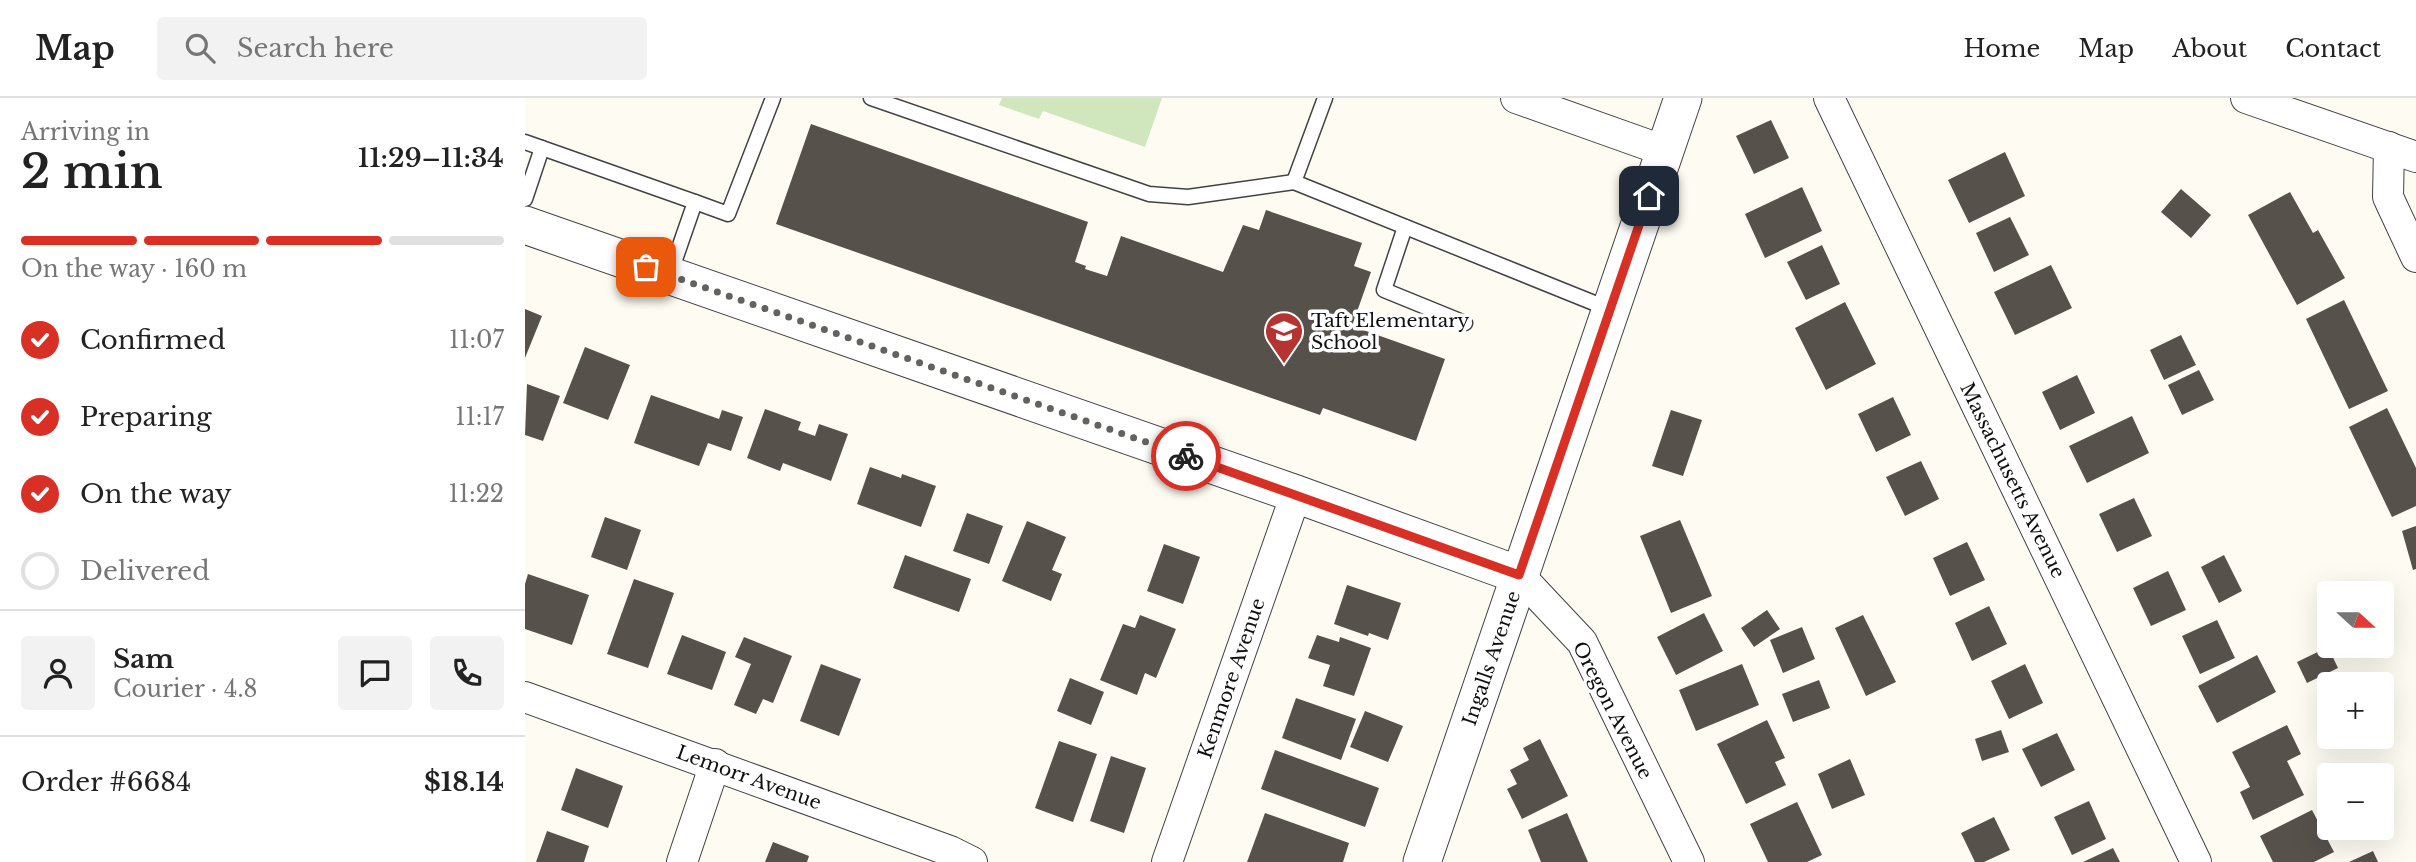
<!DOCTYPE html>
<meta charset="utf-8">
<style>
body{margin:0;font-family:"Libre Baskerville",serif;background:#f2f2f2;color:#222;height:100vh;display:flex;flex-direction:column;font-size:26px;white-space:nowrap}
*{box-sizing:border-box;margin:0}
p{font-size:23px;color:#767676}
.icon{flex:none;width:38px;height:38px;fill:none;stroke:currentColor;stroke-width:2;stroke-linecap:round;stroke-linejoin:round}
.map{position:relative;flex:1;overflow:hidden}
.drawer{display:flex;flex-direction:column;background:#fff;width:525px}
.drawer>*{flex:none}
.needle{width:46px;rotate:111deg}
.tools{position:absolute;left:1792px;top:483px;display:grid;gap:14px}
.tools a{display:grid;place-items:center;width:77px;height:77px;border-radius:7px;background:#fff;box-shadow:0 7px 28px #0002;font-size:35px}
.pin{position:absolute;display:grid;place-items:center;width:60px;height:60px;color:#fff;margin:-30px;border-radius:14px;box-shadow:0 4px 10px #0006}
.courier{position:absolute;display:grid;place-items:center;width:70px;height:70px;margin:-35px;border:5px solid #d93025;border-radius:50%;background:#fff;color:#222;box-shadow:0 2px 9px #0007}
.summary em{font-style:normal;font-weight:600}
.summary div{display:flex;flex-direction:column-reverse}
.summary{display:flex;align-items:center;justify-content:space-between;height:119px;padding:0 21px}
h1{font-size:46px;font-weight:600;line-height:52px}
.bar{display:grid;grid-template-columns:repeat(4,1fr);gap:10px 7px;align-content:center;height:84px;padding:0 21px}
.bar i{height:9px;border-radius:5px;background:#e0e0e0}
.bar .selected{background:#d93025}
.bar p{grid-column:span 4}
.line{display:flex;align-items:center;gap:18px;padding:0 21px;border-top:2px solid #e0e0e0}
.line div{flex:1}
.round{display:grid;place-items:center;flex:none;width:74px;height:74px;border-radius:7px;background:#f2f2f2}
ol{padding:0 21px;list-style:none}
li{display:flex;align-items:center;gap:21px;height:77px}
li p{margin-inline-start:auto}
li .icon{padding:7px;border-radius:50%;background:#d93025;color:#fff;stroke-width:4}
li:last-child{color:#767676}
li i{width:38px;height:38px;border:4px solid #e0e0e0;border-radius:50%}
header{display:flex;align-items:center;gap:42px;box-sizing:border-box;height:98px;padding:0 35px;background:#fff;border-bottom:2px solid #e0e0e0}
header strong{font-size:33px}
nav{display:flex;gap:38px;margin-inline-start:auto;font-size:24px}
.search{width:490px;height:63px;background:#f2f2f2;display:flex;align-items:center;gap:18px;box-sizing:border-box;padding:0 24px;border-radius:7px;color:#767676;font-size:26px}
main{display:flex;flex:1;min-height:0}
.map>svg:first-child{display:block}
</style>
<header>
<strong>Map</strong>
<div class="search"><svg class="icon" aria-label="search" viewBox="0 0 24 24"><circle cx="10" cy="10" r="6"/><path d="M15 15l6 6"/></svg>Search here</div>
<nav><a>Home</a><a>Map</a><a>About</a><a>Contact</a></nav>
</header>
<main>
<section class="drawer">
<div class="summary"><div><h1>2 min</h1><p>Arriving in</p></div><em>11:29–11:34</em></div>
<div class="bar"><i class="selected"></i><i class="selected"></i><i class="selected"></i><i></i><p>On the way · 160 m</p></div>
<ol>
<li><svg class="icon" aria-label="check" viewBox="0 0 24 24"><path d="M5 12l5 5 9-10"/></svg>Confirmed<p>11:07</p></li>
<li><svg class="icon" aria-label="check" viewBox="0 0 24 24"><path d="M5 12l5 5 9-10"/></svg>Preparing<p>11:17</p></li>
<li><svg class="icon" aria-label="check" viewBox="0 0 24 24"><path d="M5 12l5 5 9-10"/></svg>On the way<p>11:22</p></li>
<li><i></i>Delivered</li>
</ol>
<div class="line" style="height:126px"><a class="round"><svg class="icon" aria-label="person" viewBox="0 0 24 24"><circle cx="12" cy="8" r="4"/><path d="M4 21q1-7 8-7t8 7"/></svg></a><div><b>Sam</b><p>Courier · 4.8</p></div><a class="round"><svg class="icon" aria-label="chat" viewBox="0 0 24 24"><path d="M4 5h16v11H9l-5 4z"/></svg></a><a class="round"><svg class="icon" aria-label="phone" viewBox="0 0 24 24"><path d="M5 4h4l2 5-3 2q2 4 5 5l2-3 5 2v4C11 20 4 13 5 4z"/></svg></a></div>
<div class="line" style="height:91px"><div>Order #6684</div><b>$18.14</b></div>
</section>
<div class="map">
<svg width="1891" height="764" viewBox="0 0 1891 764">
<rect width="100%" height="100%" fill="#fefcf2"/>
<path fill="#d0e6bd" d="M477,0H637L620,49L518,13L514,21L474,7Z"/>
<g fill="#57514c">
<path d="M1246,22L1264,60L1229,76L1211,38Z"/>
<path d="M286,26L563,124L550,164L561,168L560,171L582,178L596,138L698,174L718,127L734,132L741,112L837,145L829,168L846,174L827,228L920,261L891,343L798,310L795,317L251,126Z"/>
<path d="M1480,54L1500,98L1444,125L1423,82Z"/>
<path d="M1277,89L1297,133L1240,160L1220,116Z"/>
<path d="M1656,91L1686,117L1666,140L1636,114Z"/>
<path d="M1765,94L1788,135L1793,132L1820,180L1772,207L1723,117Z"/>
<path d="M1485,119L1504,157L1469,174L1451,135Z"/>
<path d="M1297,147L1315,186L1281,202L1262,164Z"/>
<path d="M1526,167L1547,210L1490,237L1469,194Z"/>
<path d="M1819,202L1863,293L1824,311L1781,221Z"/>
<path d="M1320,204L1351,266L1301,292L1270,230Z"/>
<path d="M0,211L17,218L0,260Z"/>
<path d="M1656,237L1671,267L1639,282L1625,252Z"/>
<path d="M60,249L105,267L83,322L38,305Z"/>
<path d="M1674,272L1689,302L1657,317L1643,287Z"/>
<path d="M1552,277L1570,315L1535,332L1517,294Z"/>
<path d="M2,286L35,298L18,343L0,337Z"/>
<path d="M126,297L194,321L197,312L218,319L206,353L183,345L174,368L109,345Z"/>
<path d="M1368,299L1386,337L1351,354L1333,316Z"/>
<path d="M1862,310L1891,370V408L1867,419L1824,329Z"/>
<path d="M240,311L276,324L273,332L290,338L294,326L323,336L306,383L258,365L255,373L222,360Z"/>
<path d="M1146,312L1177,322L1158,378L1127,368Z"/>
<path d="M1607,318L1624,355L1562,385L1544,348Z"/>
<path d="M1396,363L1414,401L1380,418L1361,379Z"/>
<path d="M345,369L376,380L377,376L411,388L396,429L332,406Z"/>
<path d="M1609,400L1627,438L1592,454L1574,416Z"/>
<path d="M442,415L478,428L464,466L428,453Z"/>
<path d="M80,419L116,432L102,472L66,459Z"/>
<path d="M1155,422L1187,498L1146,515L1115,438Z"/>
<path d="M502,423L541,439L527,472L537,476L526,503L477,483Z"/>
<path d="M1891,428V471L1888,472L1877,433Z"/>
<path d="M1442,444L1460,482L1425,498L1408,460Z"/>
<path d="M639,446L675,459L658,506L622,493Z"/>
<path d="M380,457L446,481L434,514L368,490Z"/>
<path d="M1699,457L1717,493L1694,505L1676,469Z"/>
<path d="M1643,473L1661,512L1626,528L1608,490Z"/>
<path d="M3,476L64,497L47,547L0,531V486Z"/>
<path d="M109,481L149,495L123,570L82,556Z"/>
<path d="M822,487L876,505L863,542L844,535L843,538L809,526Z"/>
<path d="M1464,508L1482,546L1447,563L1430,525Z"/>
<path d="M1242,512L1255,531L1229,549L1216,530Z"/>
<path d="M1179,515L1198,553L1151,577L1132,539Z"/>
<path d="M615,517L651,531L631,580L620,575L612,597L575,582L598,526L610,530Z"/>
<path d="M1338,517L1371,584L1341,598L1310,530Z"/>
<path d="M1692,522L1710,560L1675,576L1657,538Z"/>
<path d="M1277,529L1290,561L1258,575L1245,542Z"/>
<path d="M157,537L201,554L187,592L142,576Z"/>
<path d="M792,537L814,544L815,539L846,550L829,598L798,588L805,567L783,560Z"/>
<path d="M219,539L267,558L248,605L238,601L231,616L209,607L226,566L210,559Z"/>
<path d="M1803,549L1813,570L1782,585L1772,564Z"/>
<path d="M1732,557L1751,594L1692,625L1673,588Z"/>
<path d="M296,566L336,581L314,638L275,623Z"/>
<path d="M1217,566L1234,607L1171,633L1154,592Z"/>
<path d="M1500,566L1518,605L1484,621L1466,583Z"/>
<path d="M545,580L579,594L566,627L532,613Z"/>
<path d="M1294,582L1305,610L1268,624L1257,596Z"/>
<path d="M771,600L831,621L816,662L757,640Z"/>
<path d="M840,613L878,628L863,664L825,649Z"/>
<path d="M1242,622L1260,660L1250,664L1261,687L1221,706L1192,646Z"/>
<path d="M1762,627L1776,656L1762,663L1779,697L1728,722L1715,694L1725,689L1707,654Z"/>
<path d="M1476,632L1484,654L1457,663L1450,641Z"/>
<path d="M1532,635L1550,672L1516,689L1497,651Z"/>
<path d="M1015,641L1043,698L997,721L982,691L992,686L985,672L1004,662L998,650Z"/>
<path d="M534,643L572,656L548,724L510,710Z"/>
<path d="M750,652L854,690L840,729L736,691Z"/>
<path d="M586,658L621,670L599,735L565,723Z"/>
<path d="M1325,661L1340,697L1307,711L1293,676Z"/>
<path d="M51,670L98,688L83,730L36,712Z"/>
<path d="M1564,703L1581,741L1547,757L1529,719Z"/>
<path d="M1272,704L1297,757L1282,764H1243L1225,726Z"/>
<path d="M1787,712L1809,754L1789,764H1748L1735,738Z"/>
<path d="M740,715L824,745L818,764H722Z"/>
<path d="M1042,715L1063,764H1016L1003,732Z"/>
<path d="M1469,719L1485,752L1459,764H1450L1436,735Z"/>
<path d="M22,733L64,748L59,764H11Z"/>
<path d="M248,744L284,758L282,764H240Z"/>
<path d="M1588,750L1595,764H1558Z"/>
<path d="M1848,753L1853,764H1824Z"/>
</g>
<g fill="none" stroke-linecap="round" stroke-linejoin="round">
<defs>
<g id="service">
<path d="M346,0L624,96L663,99L769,84"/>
<path d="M800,0L769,84L1084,211"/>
<path d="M0,44L17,50"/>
<path d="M0,101L17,50L170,104L145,176"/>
<path d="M170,104L203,116L248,0"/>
<path d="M880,129L859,192L940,225"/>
</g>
<g id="minor">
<path d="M991,0L1140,53"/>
<path d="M1304,0L1671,764"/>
<path d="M1721,0L1891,59"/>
<path d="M1864,49L1863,99L1891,159"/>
<path d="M994,477L1057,544L1164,764"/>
<path d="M0,599L425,753L447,764"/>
<path d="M157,764L190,666"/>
<path d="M642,764L771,396"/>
</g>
<g id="tertiary">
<path d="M0,127L771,396L994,477"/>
<path d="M897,764L1158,0"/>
</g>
</defs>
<use href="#service" stroke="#424242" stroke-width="17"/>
<use href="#minor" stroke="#424242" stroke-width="32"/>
<use href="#tertiary" stroke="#424242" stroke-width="39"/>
<use href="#service" stroke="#fff" stroke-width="14"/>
<use href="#minor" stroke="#fff" stroke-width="30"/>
<use href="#tertiary" stroke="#fff" stroke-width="37"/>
</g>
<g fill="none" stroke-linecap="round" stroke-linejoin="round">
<path stroke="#63625e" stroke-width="7" stroke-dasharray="0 12.6" d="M121,169L661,358"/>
<path stroke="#d93025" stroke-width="9" d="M661,358L994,477L1124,98"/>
</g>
<defs>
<symbol id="school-pin" viewBox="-11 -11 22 30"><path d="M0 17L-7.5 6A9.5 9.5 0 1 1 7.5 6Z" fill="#b53431" stroke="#fff"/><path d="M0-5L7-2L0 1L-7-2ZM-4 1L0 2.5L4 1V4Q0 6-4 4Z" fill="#fff"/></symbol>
</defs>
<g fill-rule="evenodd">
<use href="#school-pin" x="737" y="211" width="44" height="60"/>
</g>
<g text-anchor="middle" stroke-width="7" stroke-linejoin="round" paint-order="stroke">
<g font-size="19" fill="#0f0f0f" stroke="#fff" text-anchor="start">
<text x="786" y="229">Taft Elementary<tspan x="786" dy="22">School</tspan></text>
</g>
<g font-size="19" fill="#0f0f0f" stroke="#fff">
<text transform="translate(1488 382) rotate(64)" y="7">Massachusetts Avenue</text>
<text transform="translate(966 560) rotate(-71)" y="7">Ingalls Avenue</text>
<text transform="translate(706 580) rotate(-71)" y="7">Kenmore Avenue</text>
<text transform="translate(1088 612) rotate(63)" y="7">Oregon Avenue</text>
<text transform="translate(224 679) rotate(20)" y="7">Lemorr Avenue</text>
</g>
</g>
</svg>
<div class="tools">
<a><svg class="needle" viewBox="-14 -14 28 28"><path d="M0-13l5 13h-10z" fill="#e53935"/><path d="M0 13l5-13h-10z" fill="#767676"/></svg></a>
<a>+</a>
<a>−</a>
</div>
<div class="pin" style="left:121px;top:169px;background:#ea580c"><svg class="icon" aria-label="bag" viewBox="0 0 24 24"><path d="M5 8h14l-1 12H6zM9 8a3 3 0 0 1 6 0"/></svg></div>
<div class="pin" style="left:1124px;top:98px;background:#1f2937"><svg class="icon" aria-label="home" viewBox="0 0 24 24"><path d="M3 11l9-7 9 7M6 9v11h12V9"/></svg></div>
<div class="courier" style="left:661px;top:358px"><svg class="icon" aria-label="bike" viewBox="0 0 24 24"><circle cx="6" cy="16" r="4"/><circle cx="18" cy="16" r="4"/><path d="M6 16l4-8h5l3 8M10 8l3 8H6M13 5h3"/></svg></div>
</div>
</main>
